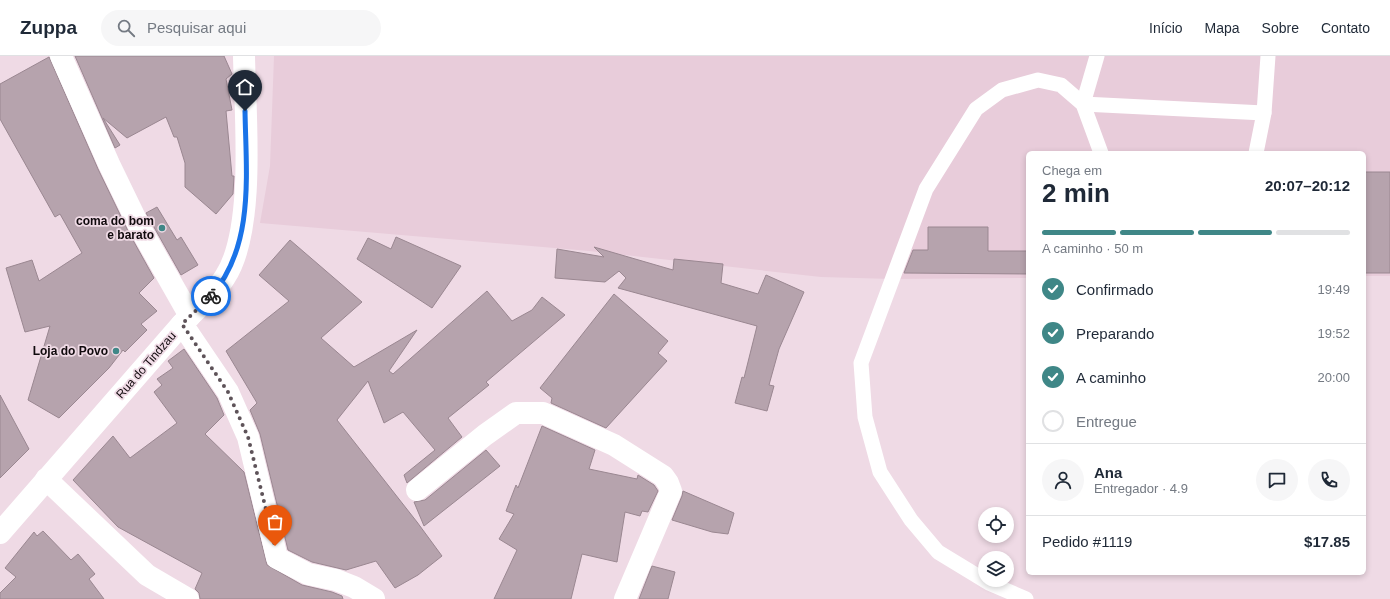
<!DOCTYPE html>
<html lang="pt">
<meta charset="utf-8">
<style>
body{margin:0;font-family:Arial,sans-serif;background:#f6f6f7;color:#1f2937;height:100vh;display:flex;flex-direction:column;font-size:15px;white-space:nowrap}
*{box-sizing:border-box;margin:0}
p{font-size:13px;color:#747a83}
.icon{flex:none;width:22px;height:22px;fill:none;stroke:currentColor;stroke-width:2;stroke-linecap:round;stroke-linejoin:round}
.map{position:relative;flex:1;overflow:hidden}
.side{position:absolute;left:1026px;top:95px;width:340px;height:424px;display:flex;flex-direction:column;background:#fff;border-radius:6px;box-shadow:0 2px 6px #0003}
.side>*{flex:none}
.fabs{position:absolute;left:978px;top:451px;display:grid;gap:8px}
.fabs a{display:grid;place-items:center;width:36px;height:36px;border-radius:50%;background:#fff;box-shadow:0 2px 6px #0003;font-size:20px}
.pin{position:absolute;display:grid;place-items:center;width:34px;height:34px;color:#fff;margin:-41px -17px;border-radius:50% 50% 50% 0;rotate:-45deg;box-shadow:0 0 4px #0007}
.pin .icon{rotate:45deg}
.courier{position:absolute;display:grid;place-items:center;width:40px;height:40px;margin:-20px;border:3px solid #1a73e8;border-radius:50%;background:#fff;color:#222;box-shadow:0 1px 5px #0007}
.head em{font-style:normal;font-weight:800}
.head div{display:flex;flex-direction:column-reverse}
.head{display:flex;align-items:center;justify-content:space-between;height:68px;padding:0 16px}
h1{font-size:26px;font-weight:800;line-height:30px}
.bar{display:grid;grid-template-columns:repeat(4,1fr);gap:6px 4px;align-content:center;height:48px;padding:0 16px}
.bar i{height:5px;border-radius:3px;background:#e0e1e3}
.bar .active{background:#3f8787}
.bar p{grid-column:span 4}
.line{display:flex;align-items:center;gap:10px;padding:0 16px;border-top:1px solid #e0e1e3}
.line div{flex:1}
.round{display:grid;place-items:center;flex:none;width:42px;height:42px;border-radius:21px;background:#f6f6f7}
ol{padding:0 16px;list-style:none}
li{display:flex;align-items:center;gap:12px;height:44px}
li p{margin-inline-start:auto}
li .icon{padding:4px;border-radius:50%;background:#3f8787;color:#fff;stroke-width:4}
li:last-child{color:#747a83}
li i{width:22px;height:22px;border:2px solid #e0e1e3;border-radius:50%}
header{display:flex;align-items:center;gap:24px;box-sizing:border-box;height:56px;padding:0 20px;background:#fff;border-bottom:1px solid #e0e1e3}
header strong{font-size:19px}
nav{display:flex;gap:22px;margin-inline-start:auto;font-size:14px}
.search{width:280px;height:36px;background:#f6f6f7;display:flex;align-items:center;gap:10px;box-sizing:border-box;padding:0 14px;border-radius:22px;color:#747a83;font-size:15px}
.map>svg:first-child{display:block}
</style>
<header>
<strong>Zuppa</strong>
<div class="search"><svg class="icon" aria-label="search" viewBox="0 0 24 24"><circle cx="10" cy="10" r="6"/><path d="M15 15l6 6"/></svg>Pesquisar aqui</div>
<nav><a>Início</a><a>Mapa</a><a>Sobre</a><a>Contato</a></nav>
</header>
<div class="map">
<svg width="1390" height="543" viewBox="0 0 1390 543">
<rect width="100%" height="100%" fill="#efdae5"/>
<path fill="#e8ccda" d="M274,0H1390V220H1364V97H1028V222L892,223L821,221L589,195L260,167L270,110Z"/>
<g fill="#b6a3ad" stroke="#9a8791">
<path d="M75,0H224L232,18L226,23L232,54L226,55L232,120H234L233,138L216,158L185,131V107L177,81H174L166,61L127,82L103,62L120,89L115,92Z"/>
<path d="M49,1L98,113L129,177L154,222L139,237L157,255L141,268L147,274L125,296L123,294L109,312L59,362L28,344L50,270L25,276L6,212L32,204L39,225L82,197L60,158L55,161L0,63V28Z"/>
<rect x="1364" y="116" width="26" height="101"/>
<path d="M157,151L177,184L181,181L198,209L181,219L146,157Z"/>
<path d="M928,171H988V195H1028V218L904,217L913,194H928Z"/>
<path d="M396,181L461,210L432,252L357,203L368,182L391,193Z"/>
<path d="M290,184L362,246L321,282L354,311L417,274L389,315L393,318L487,235L512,265L532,254L542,241L565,259L486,326L489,329L448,362L462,381L407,427L404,419L435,394L403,356L384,367L368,325L337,364L417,466L442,500L418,519L395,532L376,505L346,514L312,506L288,494L260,378L250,354L257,347L226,295L289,245L259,219Z"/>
<path d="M594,191L673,214L674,203L723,208L721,227L758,238L766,219L804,236L779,293L769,329L774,330L767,355L735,347L742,321L744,322L757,270L618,232L626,222L619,215L605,226L555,222L557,193L604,201Z"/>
<path d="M614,238L668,285L658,297L667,305L606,372L551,347L552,342L540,332Z"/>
<path d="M184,293L217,342L224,359L205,378L244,416L267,509L302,529L332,536L342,540L343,543H200L199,537L195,533L202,517L118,471L73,424L113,380L130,402L177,367L154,336L162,329L157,323L173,312L168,305Z"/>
<path d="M0,339L29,393L0,422Z"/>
<path d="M542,370L595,394L589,413L637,423L638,419L654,429L658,435L648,456L642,455L640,460L625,456L617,506L582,498L571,543H494L517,494L499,483L514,458L506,455L516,429L518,432Z"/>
<path d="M486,394L500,410L424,470L414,446L425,444Z"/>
<path d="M683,435L734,457L728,478L712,476L672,464L682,440Z"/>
<path d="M43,475L71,504L78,498L95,518L89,523L104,543H0V537L16,521L5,512L34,476L37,480Z"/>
<path d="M652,510L675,516L668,543H639Z"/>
</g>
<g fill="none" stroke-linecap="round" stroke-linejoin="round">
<g stroke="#fff" stroke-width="15">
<path d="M1083,48L1264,57"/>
<path d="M1083,48L1097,0"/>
<path d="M1256,97L1264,57L1268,0"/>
<path d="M1026,543L989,527L938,496L911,464L880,416L865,361L861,307L926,133L976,53L1002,34L1038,24L1061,29L1083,48L1101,97"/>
</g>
<g stroke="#fff" stroke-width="22">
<path d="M61,0L109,108L140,172L190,260"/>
<path d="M182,268L228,336L248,381L277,502L308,518L336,524L354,531L374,543"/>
<path d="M46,423L147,519L188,543"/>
<path d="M417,434L485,379L516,357H543L614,389L663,420L668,427L671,435L625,543"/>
<path d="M0,477L182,268C197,252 214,239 225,221C256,174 245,57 244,0"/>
</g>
</g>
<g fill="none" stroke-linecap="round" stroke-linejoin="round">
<path stroke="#5e5359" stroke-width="4" stroke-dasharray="0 7.2" d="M211,240L182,268L228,336L248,381L275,490"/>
<path stroke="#1a73e8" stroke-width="5" d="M211,240C255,190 246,117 245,55"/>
</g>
<g fill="#3f8787" stroke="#efdae5" stroke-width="1.5">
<circle cx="162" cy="172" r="4"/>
<circle cx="116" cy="295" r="4"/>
</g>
<g text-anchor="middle" stroke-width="3.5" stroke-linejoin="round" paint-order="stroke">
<g font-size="12" font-weight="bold" fill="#100a0d" stroke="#efdae5" text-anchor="end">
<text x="154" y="169">coma do bom<tspan x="154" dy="14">e barato</tspan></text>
<text x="108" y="299">Loja do Povo</text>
</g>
<g font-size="12" fill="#100a0d" stroke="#efdae5">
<text transform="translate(146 309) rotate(-49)" y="4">Rua do Tindzau</text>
</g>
</g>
</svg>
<div class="fabs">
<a><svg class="icon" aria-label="locate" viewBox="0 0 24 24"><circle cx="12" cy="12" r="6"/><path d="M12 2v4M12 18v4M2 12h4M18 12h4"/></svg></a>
<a><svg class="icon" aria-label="layers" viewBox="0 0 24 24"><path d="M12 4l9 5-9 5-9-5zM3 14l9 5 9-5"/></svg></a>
</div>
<div class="pin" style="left:275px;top:490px;background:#ea580c"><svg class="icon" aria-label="bag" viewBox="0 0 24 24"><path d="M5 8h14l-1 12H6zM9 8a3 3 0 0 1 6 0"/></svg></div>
<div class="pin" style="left:245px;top:55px;background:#1f2937"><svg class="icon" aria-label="home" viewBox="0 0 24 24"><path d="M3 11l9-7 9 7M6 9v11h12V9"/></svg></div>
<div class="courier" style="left:211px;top:240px"><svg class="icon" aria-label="bike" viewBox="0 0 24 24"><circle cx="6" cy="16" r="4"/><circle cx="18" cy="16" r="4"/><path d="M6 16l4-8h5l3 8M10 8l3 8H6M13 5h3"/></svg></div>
<section class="side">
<div class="head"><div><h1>2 min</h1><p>Chega em</p></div><em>20:07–20:12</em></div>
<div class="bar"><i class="active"></i><i class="active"></i><i class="active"></i><i></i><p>A caminho · 50 m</p></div>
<ol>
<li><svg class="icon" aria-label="check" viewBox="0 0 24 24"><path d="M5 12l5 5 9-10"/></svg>Confirmado<p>19:49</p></li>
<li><svg class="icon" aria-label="check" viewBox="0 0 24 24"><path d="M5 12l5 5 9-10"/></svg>Preparando<p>19:52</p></li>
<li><svg class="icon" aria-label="check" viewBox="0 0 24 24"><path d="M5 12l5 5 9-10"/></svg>A caminho<p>20:00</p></li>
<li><i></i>Entregue</li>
</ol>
<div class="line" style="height:72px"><a class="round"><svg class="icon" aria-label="person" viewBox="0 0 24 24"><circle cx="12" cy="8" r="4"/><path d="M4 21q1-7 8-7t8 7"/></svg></a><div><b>Ana</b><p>Entregador · 4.9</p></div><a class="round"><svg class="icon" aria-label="chat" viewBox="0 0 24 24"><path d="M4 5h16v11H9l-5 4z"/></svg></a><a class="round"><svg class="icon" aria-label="phone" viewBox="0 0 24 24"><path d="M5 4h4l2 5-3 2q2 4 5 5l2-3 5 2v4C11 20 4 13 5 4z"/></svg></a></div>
<div class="line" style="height:52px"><div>Pedido #1119</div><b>$17.85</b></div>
</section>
</div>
